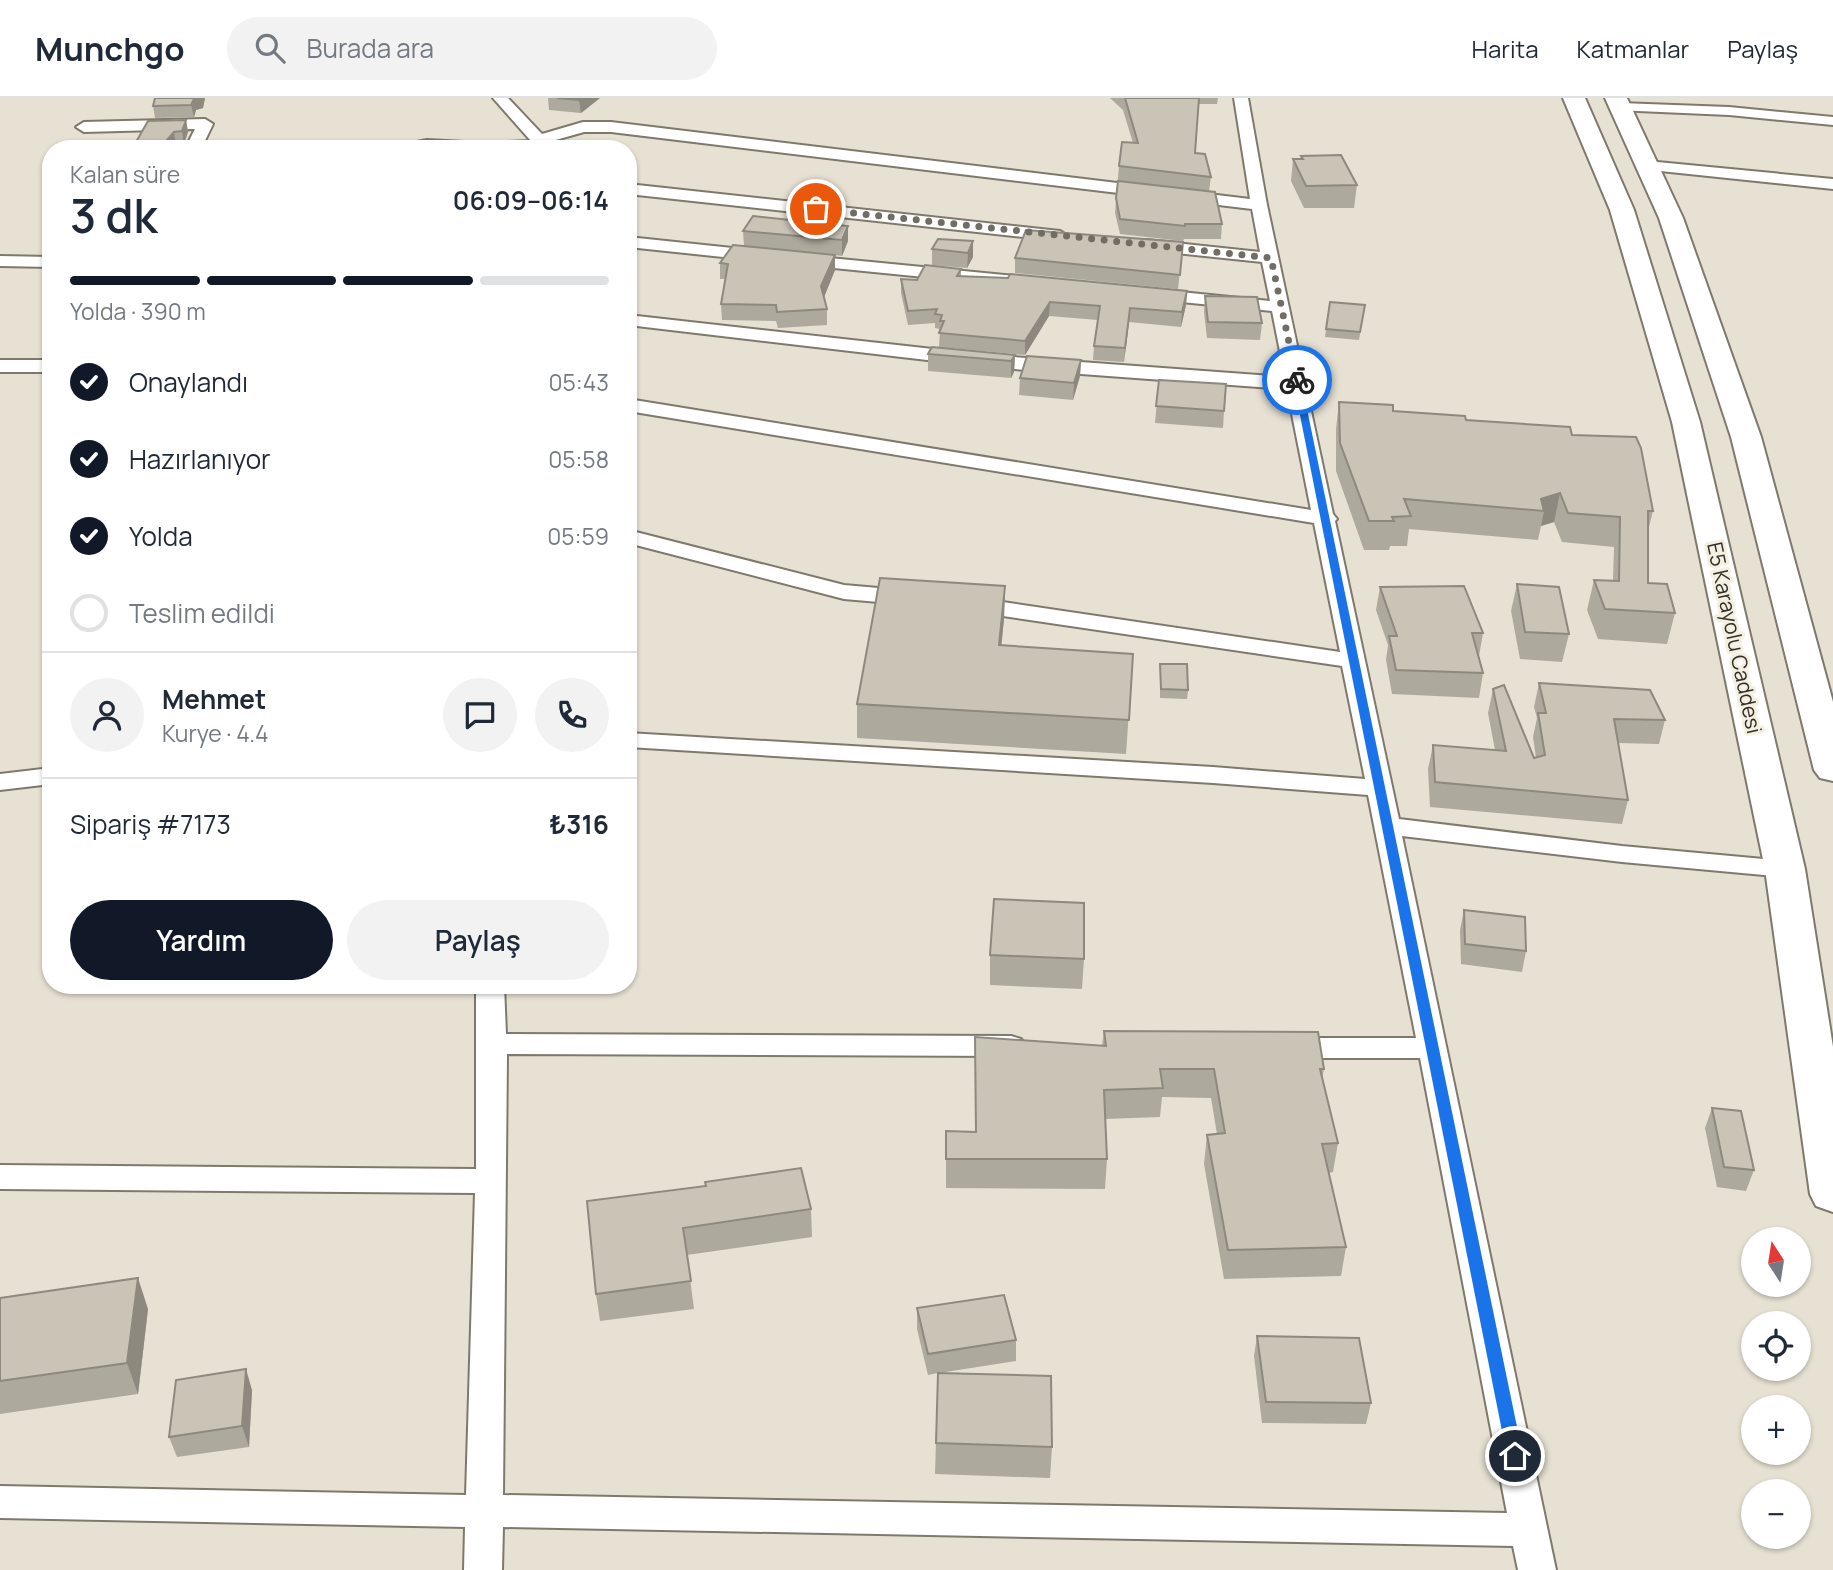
<!DOCTYPE html>
<html lang="tr">
<meta charset="utf-8">
<style>
body{margin:0;font-family:Manrope,sans-serif;background:#f2f2f3;color:#1f2937;height:100vh;display:flex;flex-direction:column;font-size:26px;white-space:nowrap}
*{box-sizing:border-box;margin:0}
p{font-size:23px;color:#747a83}
.icon{flex:none;width:38px;height:38px;fill:none;stroke:currentColor;stroke-width:2;stroke-linecap:round;stroke-linejoin:round}
.map{position:relative;flex:1;overflow:hidden}
.drawer{position:absolute;left:42px;top:42px;width:595px;height:854px;display:flex;flex-direction:column;background:#fff;border-radius:28px;box-shadow:0 2px 5px #0004}
.drawer>*{flex:none}
.needle{width:46px;rotate:348deg}
.fabs{position:absolute;left:1741px;top:1129px;display:grid;gap:14px}
.fabs a{display:grid;place-items:center;width:70px;height:70px;border-radius:50%;background:#fff;box-shadow:0 2px 5px #0004;font-size:35px}
.pin{position:absolute;display:grid;place-items:center;width:60px;height:60px;color:#fff;margin:-30px;border:4px solid #fff;border-radius:50%;box-shadow:0 2px 7px #0007}
.courier{position:absolute;display:grid;place-items:center;width:70px;height:70px;margin:-35px;border:5px solid #1a73e8;border-radius:50%;background:#fff;color:#222;box-shadow:0 2px 9px #0007}
.head em{font-style:normal;font-weight:600}
.head div{display:flex;flex-direction:column-reverse}
.head{display:flex;align-items:center;justify-content:space-between;height:119px;padding:0 28px}
h1{font-size:46px;font-weight:600;line-height:52px}
.bar{display:grid;grid-template-columns:repeat(4,1fr);gap:10px 7px;align-content:center;height:84px;padding:0 28px}
.bar i{height:9px;border-radius:5px;background:#e0e1e3}
.bar .current{background:#111827}
.bar p{grid-column:span 4}
.line{display:flex;align-items:center;gap:18px;padding:0 28px;border-top:2px solid #e0e1e3}
.line div{flex:1}
.round{display:grid;place-items:center;flex:none;width:74px;height:74px;border-radius:37px;background:#f2f2f3}
ol{padding:0 28px;list-style:none}
li{display:flex;align-items:center;gap:21px;height:77px}
li p{margin-inline-start:auto}
li .icon{padding:7px;border-radius:50%;background:#111827;color:#fff;stroke-width:4}
li:last-child{color:#747a83}
li i{width:38px;height:38px;border:4px solid #e0e1e3;border-radius:50%}
.button{display:flex;gap:14px;margin-top:auto;padding:14px 28px}
.button a{flex:1;height:80px;border-radius:42px;background:#111827;color:#fff;font-size:28px;font-weight:600;line-height:80px;text-align:center}
.button a+a{background:#f2f2f3;color:#1f2937}
header{display:flex;align-items:center;gap:42px;box-sizing:border-box;height:98px;padding:0 35px;background:#fff;border-bottom:2px solid #e0e1e3}
header strong{font-size:33px}
nav{display:flex;gap:38px;margin-inline-start:auto;font-size:24px}
.search{width:490px;height:63px;background:#f2f2f3;display:flex;align-items:center;gap:18px;box-sizing:border-box;padding:0 24px;border-radius:38px;color:#747a83;font-size:26px}
.map>svg:first-child{display:block}
</style>
<header>
<strong>Munchgo</strong>
<div class="search"><svg class="icon" aria-label="search" viewBox="0 0 24 24"><circle cx="10" cy="10" r="6"/><path d="M15 15l6 6"/></svg>Burada ara</div>
<nav><a>Harita</a><a>Katmanlar</a><a>Paylaş</a></nav>
</header>
<div class="map">
<svg width="1833" height="1472" viewBox="0 0 1833 1472">
<rect width="100%" height="100%" fill="#e7e1d3"/>
<g fill="none" stroke-linecap="round" stroke-linejoin="round">
<defs>
<g id="street">
<path d="M493,0H508L542,36L583,24H611L1250,101L1234,0H1248L1267,107L1333,416L1337,421L1335,423L1399,721L1622,748L1785,763L1794,765L1798,771L1794,777L1785,779L1622,764L1402,738L1556,1472H1518L1513,1448L503,1429L502,1472H464L465,1429L0,1420V1388L466,1397L475,1095L0,1091V1067L476,1071V887H504L506,936L1011,938L1021,941L1026,948L1021,955L1011,958L507,956L503,1397L1507,1415L1420,960H1284L1274,957L1269,950L1274,943L1284,940H1416L1368,697L1213,685L628,649V635L1213,669L1365,681L1342,568L969,513L961,511L958,506L961,501L969,499L1340,554L1314,425L628,313V301L1311,412L1287,291L987,269L628,227V217L987,257L1285,279L1272,213L1151,201L1142,196L1151,191L1270,203L1262,164L1147,152L1139,147L1147,142L1260,154L1252,111L611,34H584L545,45L543,51H393L396,48L427,42L483,45L531,43Z"/>
<path d="M1620,5L1729,9L1833,19V27L1729,17L1615,12L1613,9Z"/>
<path d="M205,21L213,26L201,51H185L195,31L84,34L76,29L84,24Z"/>
<path d="M1647,63L1833,81V91L1641,71L1639,68L1641,65Z"/>
<path d="M628,86L1060,133L1068,138L1060,143L628,96Z"/>
<path d="M628,139L761,153L770,158L761,163L628,149Z"/>
<path d="M799,157L1015,178L1024,183L1015,188L793,166L790,162Z"/>
<path d="M0,158L51,159V169L0,168Z"/>
<rect x="0" y="262" width="51" height="12"/>
<path d="M628,432L844,487L913,493L921,495L924,500L921,505L913,507L844,501L628,445Z"/>
<path d="M51,670V686L0,692V676Z"/>
</g>
<g id="highway">
<path d="M1563,0H1585L1634,112L1700,324L1805,771L1833,949V1114L1816,1108L1810,1096L1765,771L1672,324L1610,112Z"/>
<path d="M1605,0H1627L1683,120L1761,339L1833,604V683L1820,680L1814,672L1731,339L1659,120Z"/>
</g>
</defs>
<use href="#street" stroke="#7f796d" stroke-width="4"/>
<use href="#highway" stroke="#7f796d" stroke-width="4"/>
<use href="#street" fill="#fff" fill-rule="evenodd"/>
<use href="#highway" fill="#fff" fill-rule="evenodd"/>
</g>
<g fill="#ada99d">
<path d="M205,0L203,10L196,12L194,19L155,20L153,8Z"/>
<path d="M548,0H600L581,15L549,12Z"/>
<path d="M1110,0H1218L1217,6H1198L1195,55L1211,79L1209,93L1222,126L1221,141H1184L1183,143L1120,136L1115,115L1119,68L1133,45L1123,12Z"/>
<path d="M186,22L188,34L184,46H176L172,51H132Z"/>
<path d="M1301,58L1357,87L1354,110H1304L1291,83L1293,61H1300Z"/>
<path d="M743,133L848,143L842,158L835,157V172L824,199L827,211V227L778,230L776,223L722,222L721,206L725,181H720V165L744,148Z"/>
<path d="M973,143V159L967,170L932,167V151Z"/>
<path d="M1183,144L1178,191L1015,175V160Z"/>
<path d="M961,171V179L1187,193L1186,207L1181,229L1129,224L1124,264L1093,262L1094,248L1098,222L1049,218L1025,257L939,249L940,231L935,230V225L908,227L901,195V181L917,182Z"/>
<path d="M1205,198L1262,225L1260,242L1207,240L1204,214Z"/>
<path d="M1330,204L1365,207L1359,242L1325,239Z"/>
<path d="M928,256L1015,257L1014,274L1011,280L928,273Z"/>
<path d="M1081,262L1080,278L1073,302L1019,297L1020,280Z"/>
<path d="M1159,282L1224,313L1223,330L1155,325Z"/>
<path d="M1339,304L1393,313L1572,337L1653,413L1648,433V485L1675,515L1667,546L1598,541L1587,512L1594,482L1613,483L1614,449L1562,444L1554,424L1541,428L1538,442L1409,431L1407,448H1390L1389,452H1364L1336,373V331Z"/>
<path d="M1517,486L1569,536L1562,564L1520,561L1511,513Z"/>
<path d="M1005,488L1004,521L1001,548L1133,556L1126,656L857,640V606Z"/>
<path d="M1380,489L1483,535L1479,558L1483,575L1479,600L1392,596L1386,562L1388,547L1376,512Z"/>
<path d="M1160,566L1188,592L1187,601L1160,600Z"/>
<path d="M1539,585L1665,622L1659,646L1618,645L1628,702L1622,726L1430,709L1428,671L1433,647L1495,652L1488,615L1493,591L1534,660H1536L1533,639L1537,620L1534,609Z"/>
<path d="M1464,812L1526,853L1522,874L1461,866L1460,832Z"/>
<path d="M990,857L1084,861L1082,891L990,887Z"/>
<path d="M1104,933L1324,971L1322,980L1338,1045L1333,1074L1329,1075L1346,1149L1341,1178L1224,1181L1204,1066L1207,1037L1217,1036L1211,1000L1162,999L1160,1019L1105,1021L1107,1061L1105,1091L946,1090V1033L975,1034V939L1102,948Z"/>
<path d="M1712,1010L1754,1072L1746,1093L1717,1089L1705,1030Z"/>
<path d="M705,1088L811,1111L812,1139L687,1157L694,1211L600,1223L596,1196Z"/>
<path d="M0,1200L148,1211L138,1296L0,1316Z"/>
<path d="M917,1210L1016,1242V1263L939,1275L1052,1349L1050,1380L935,1376L938,1275L928,1277L917,1231Z"/>
<path d="M1257,1238L1371,1305L1366,1326L1262,1325L1254,1258Z"/>
<path d="M252,1292L249,1349L177,1359L169,1339Z"/>
</g>
<g fill="#8d897f">
<path d="M196,0H205L203,10L196,12L194,19L191,7L194,1Z"/>
<path d="M582,0H600L581,15L579,2Z"/>
<path d="M186,22L188,34L184,46L182,33Z"/>
<path d="M174,34L176,46L172,51H159Z"/>
<path d="M848,128V143L842,158V142Z"/>
<path d="M973,143V159L967,170L968,155Z"/>
<path d="M835,157V172L822,204L821,188Z"/>
<path d="M1187,193L1186,207L1181,229L1182,214Z"/>
<path d="M1050,204L1049,218L1025,257V243Z"/>
<path d="M1130,210L1129,224L1124,264L1125,250Z"/>
<path d="M1015,257L1014,274L1011,280V263Z"/>
<path d="M1081,262L1080,278L1073,302L1074,285Z"/>
<path d="M1560,395L1554,424L1541,428L1544,413L1541,401Z"/>
<path d="M1005,488L1004,521L998,581L999,547Z"/>
<path d="M138,1180L148,1211L138,1296L127,1265Z"/>
<path d="M246,1271L252,1292L249,1349L242,1328Z"/>
</g>
<g fill="#c9c4b6" stroke="#8d897f" stroke-width="2">
<path d="M155,0H196L194,1L191,7L153,8Z"/>
<path d="M557,0H582L579,2Z"/>
<path d="M1125,0H1199L1195,55L1205,56L1211,79L1119,68L1122,44L1138,45Z"/>
<path d="M186,22L182,33L174,34L159,51H132L148,23Z"/>
<path d="M1341,57L1357,87L1306,88L1293,61H1303L1301,58Z"/>
<path d="M1118,83L1215,94L1222,126H1185V128L1120,121L1116,100Z"/>
<path d="M753,118L848,128L842,142L743,133Z"/>
<path d="M1026,132L1183,144L1180,177L1015,160Z"/>
<path d="M938,141L973,143L968,155L932,151Z"/>
<path d="M733,147L835,157L821,188L827,211L777,214L776,207L721,206L728,166L720,165Z"/>
<path d="M925,167L961,171L957,178L1008,180L1010,176L1187,193L1182,214L1130,210L1125,250L1094,248L1100,208L1050,204L1025,243L939,235L944,223H940L942,217L935,216L937,211L908,213L901,181L917,182Z"/>
<path d="M1205,198L1257,199L1262,225L1208,224Z"/>
<path d="M1330,204L1365,207L1360,234L1326,231Z"/>
<path d="M932,249L1015,257L1011,263L928,256Z"/>
<path d="M1027,258L1081,262L1074,285L1020,280Z"/>
<path d="M1159,282L1226,286L1224,313L1156,308Z"/>
<path d="M1339,304L1393,307V313L1465,318L1466,322L1570,329L1572,337L1636,339L1641,350L1653,413H1648V485L1667,486L1675,515L1605,511L1594,482L1619,483L1620,419L1568,415L1560,395L1541,401L1544,413L1404,401L1411,418L1392,419L1394,423H1369L1340,345Z"/>
<path d="M880,480L1005,488L999,547L1133,556L1129,622L857,606Z"/>
<path d="M1517,486L1559,489L1569,536L1525,534Z"/>
<path d="M1464,488L1483,535H1472L1483,575L1396,572L1389,538H1397L1380,489Z"/>
<path d="M1160,566H1187L1188,592L1161,591Z"/>
<path d="M1539,585L1650,592L1665,622L1614,621L1628,702L1435,684L1433,647L1506,653L1493,591L1504,587L1534,660L1545,657L1538,615H1546Z"/>
<path d="M994,801L1084,805V861L990,857Z"/>
<path d="M1464,812L1525,819L1526,853L1465,846Z"/>
<path d="M1104,933L1318,934L1324,971H1320L1338,1045L1322,1046L1346,1149L1228,1152L1207,1037L1225,1035L1214,971H1160L1163,990L1104,992L1107,1061H946V1033L976,1034L975,939L1106,948Z"/>
<path d="M1712,1010L1741,1013L1754,1072L1724,1069Z"/>
<path d="M801,1070L811,1111L683,1130L691,1183L596,1196L587,1103L706,1088L705,1084Z"/>
<path d="M138,1180L127,1265L0,1283V1200Z"/>
<path d="M1004,1197L1016,1242L928,1256L917,1210Z"/>
<path d="M1257,1238L1359,1240L1371,1305L1266,1304Z"/>
<path d="M246,1271L242,1328L169,1339L176,1282Z"/>
<path d="M938,1275L1051,1278L1052,1349L936,1345Z"/>
</g>
<path fill="#1a73e8" d="M1297,279L1301,282L1523,1358L1515,1365L1507,1358L1293,282Z"/>
<g fill="none" stroke-linecap="round" stroke-linejoin="round">
<path stroke="#716d64" stroke-width="7" stroke-dasharray="0 12.6" d="M816,111L1271,160L1297,282"/>
</g>
<g text-anchor="middle" stroke-width="6" stroke-linejoin="round" paint-order="stroke">
<g font-size="21" fill="#312f29" stroke="#f4efe0">
<text transform="translate(1734 540) rotate(78)" y="7">E5 Karayolu Caddesi</text>
</g>
</g>
</svg>
<div class="fabs">
<a><svg class="needle" viewBox="-14 -14 28 28"><path d="M0-13l5 13h-10z" fill="#e53935"/><path d="M0 13l5-13h-10z" fill="#747a83"/></svg></a>
<a><svg class="icon" aria-label="locate" viewBox="0 0 24 24"><circle cx="12" cy="12" r="6"/><path d="M12 2v4M12 18v4M2 12h4M18 12h4"/></svg></a>
<a>+</a>
<a>−</a>
</div>
<div class="pin" style="left:816px;top:111px;background:#ea580c"><svg class="icon" aria-label="bag" viewBox="0 0 24 24"><path d="M5 8h14l-1 12H6zM9 8a3 3 0 0 1 6 0"/></svg></div>
<div class="pin" style="left:1515px;top:1358px;background:#1f2937"><svg class="icon" aria-label="home" viewBox="0 0 24 24"><path d="M3 11l9-7 9 7M6 9v11h12V9"/></svg></div>
<div class="courier" style="left:1297px;top:282px"><svg class="icon" aria-label="bike" viewBox="0 0 24 24"><circle cx="6" cy="16" r="4"/><circle cx="18" cy="16" r="4"/><path d="M6 16l4-8h5l3 8M10 8l3 8H6M13 5h3"/></svg></div>
<section class="drawer">
<div class="head"><div><h1>3 dk</h1><p>Kalan süre</p></div><em>06:09–06:14</em></div>
<div class="bar"><i class="current"></i><i class="current"></i><i class="current"></i><i></i><p>Yolda · 390 m</p></div>
<ol>
<li><svg class="icon" aria-label="check" viewBox="0 0 24 24"><path d="M5 12l5 5 9-10"/></svg>Onaylandı<p>05:43</p></li>
<li><svg class="icon" aria-label="check" viewBox="0 0 24 24"><path d="M5 12l5 5 9-10"/></svg>Hazırlanıyor<p>05:58</p></li>
<li><svg class="icon" aria-label="check" viewBox="0 0 24 24"><path d="M5 12l5 5 9-10"/></svg>Yolda<p>05:59</p></li>
<li><i></i>Teslim edildi</li>
</ol>
<div class="line" style="height:126px"><a class="round"><svg class="icon" aria-label="person" viewBox="0 0 24 24"><circle cx="12" cy="8" r="4"/><path d="M4 21q1-7 8-7t8 7"/></svg></a><div><b>Mehmet</b><p>Kurye · 4.4</p></div><a class="round"><svg class="icon" aria-label="chat" viewBox="0 0 24 24"><path d="M4 5h16v11H9l-5 4z"/></svg></a><a class="round"><svg class="icon" aria-label="phone" viewBox="0 0 24 24"><path d="M5 4h4l2 5-3 2q2 4 5 5l2-3 5 2v4C11 20 4 13 5 4z"/></svg></a></div>
<div class="line" style="height:91px"><div>Sipariş #7173</div><b>₺316</b></div>
<div class="button"><a>Yardım</a><a>Paylaş</a></div>
</section>
</div>
